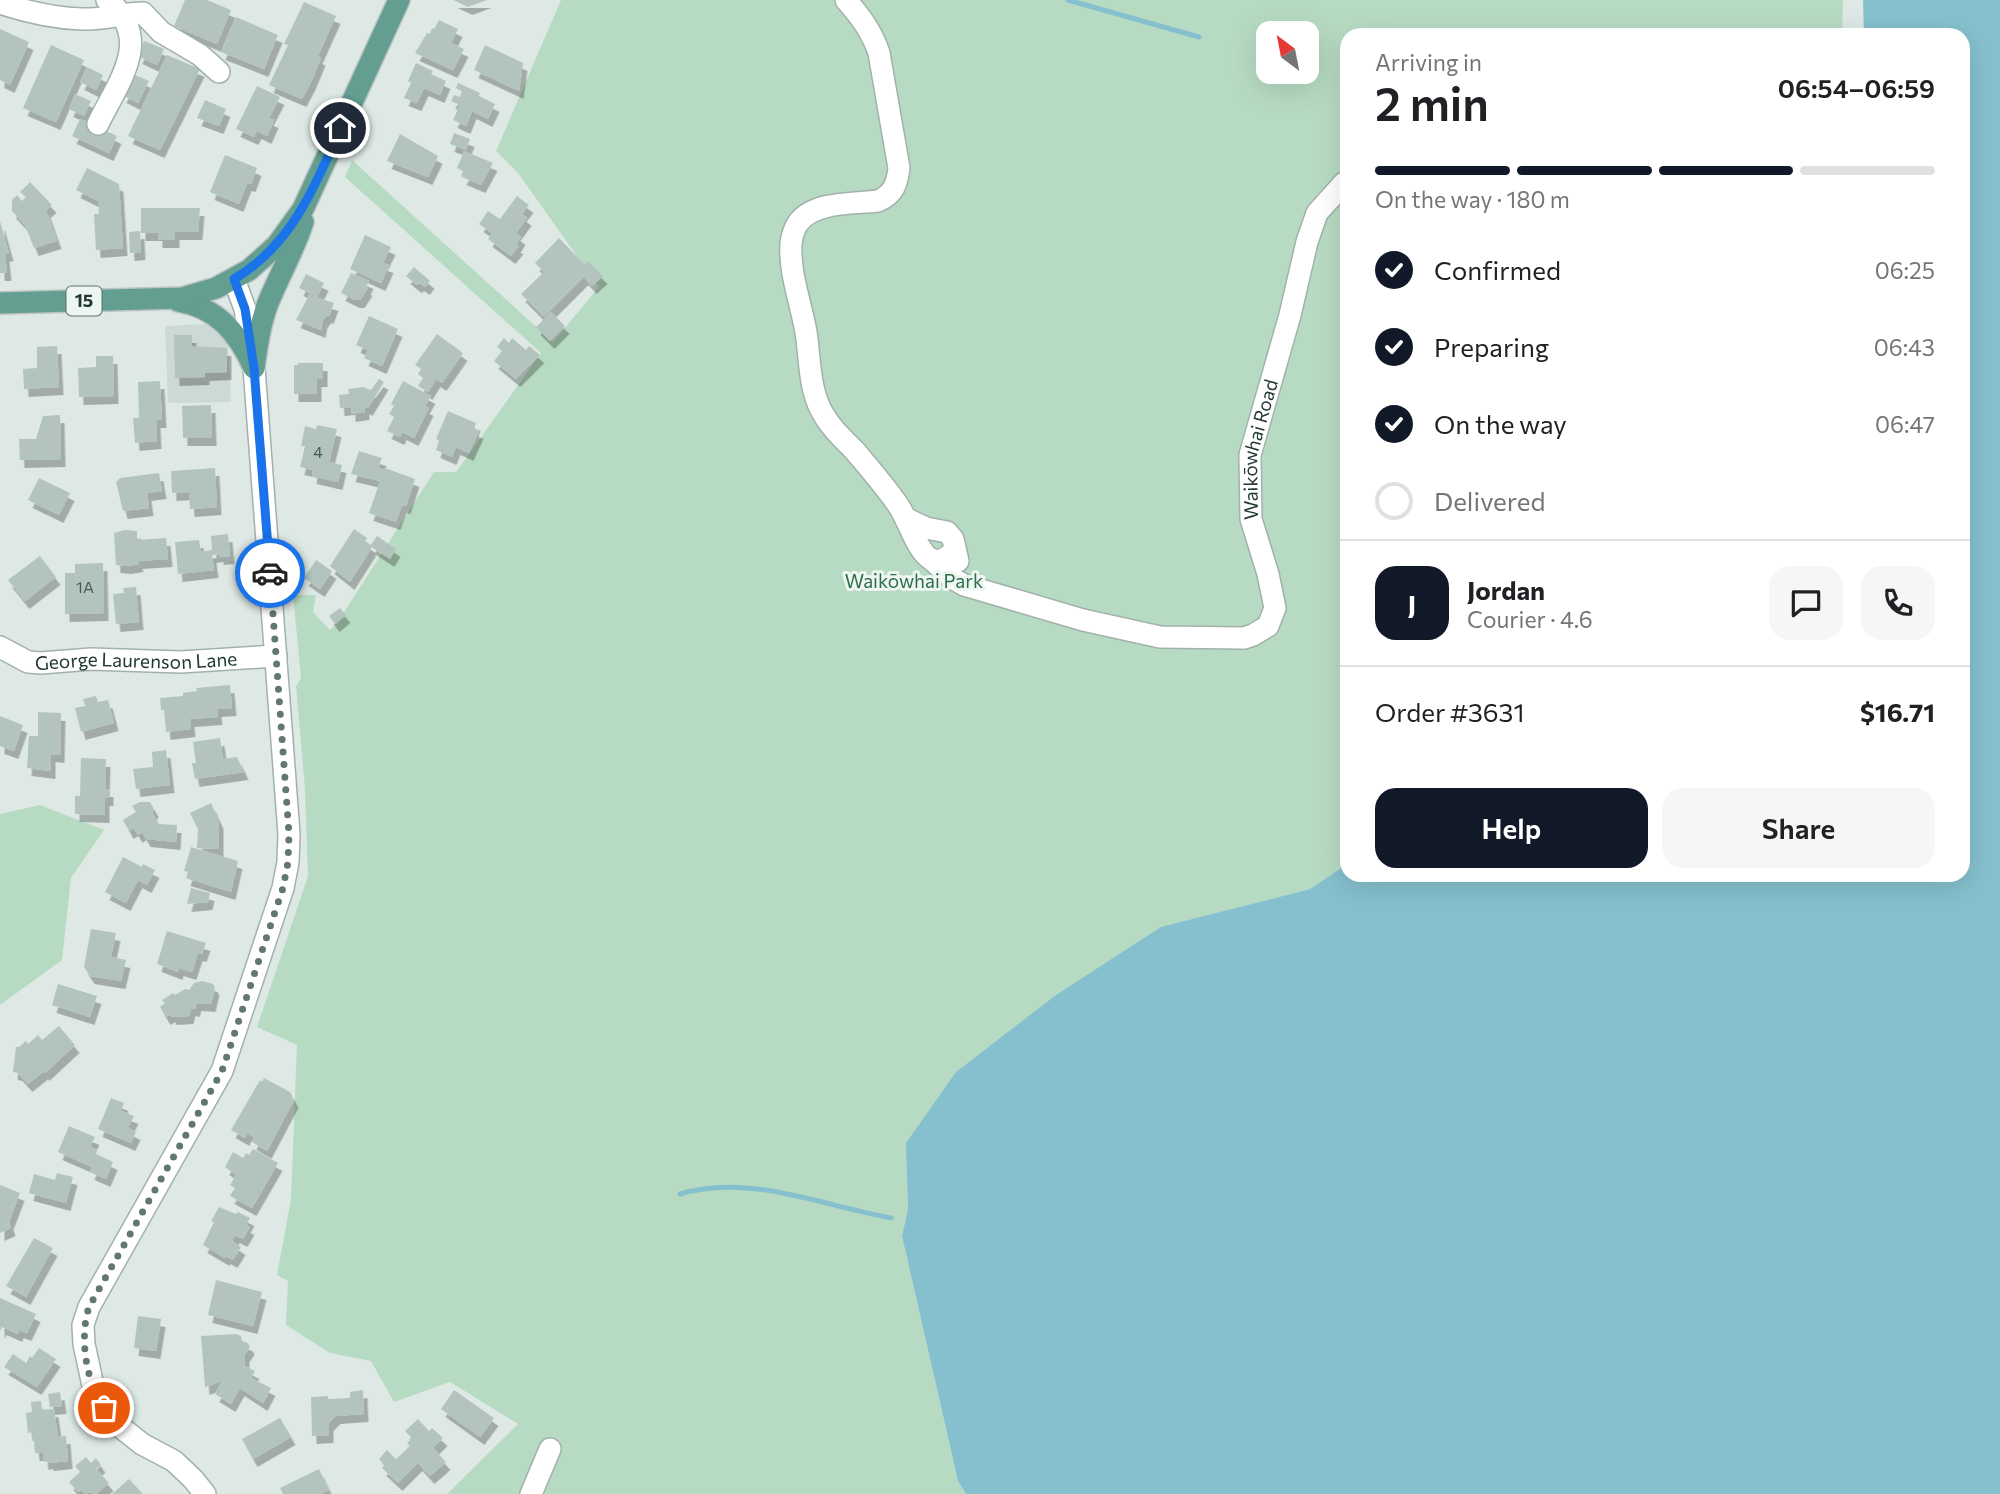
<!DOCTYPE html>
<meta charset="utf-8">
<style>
body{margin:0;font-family:Commissioner,sans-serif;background:#f6f6f6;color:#202124;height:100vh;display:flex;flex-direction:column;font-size:26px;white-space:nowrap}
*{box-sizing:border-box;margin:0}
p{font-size:23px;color:#757577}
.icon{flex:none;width:38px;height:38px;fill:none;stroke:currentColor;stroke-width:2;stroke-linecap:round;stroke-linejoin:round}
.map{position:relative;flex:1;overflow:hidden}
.drawer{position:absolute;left:1340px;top:28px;width:630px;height:854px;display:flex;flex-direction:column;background:#fff;border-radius:21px;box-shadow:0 7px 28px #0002}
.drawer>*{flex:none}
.needle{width:46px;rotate:328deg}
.tools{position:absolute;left:1256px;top:21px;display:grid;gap:14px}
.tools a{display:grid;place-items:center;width:63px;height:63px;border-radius:14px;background:#fff;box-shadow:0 7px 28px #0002;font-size:35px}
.pin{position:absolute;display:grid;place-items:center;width:60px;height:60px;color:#fff;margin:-30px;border:4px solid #fff;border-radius:50%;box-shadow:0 2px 7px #0007}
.courier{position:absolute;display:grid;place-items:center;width:70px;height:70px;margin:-35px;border:5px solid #1a73e8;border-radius:50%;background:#fff;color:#222;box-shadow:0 2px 9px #0007}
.headline em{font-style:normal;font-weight:600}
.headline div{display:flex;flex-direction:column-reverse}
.headline{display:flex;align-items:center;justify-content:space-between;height:119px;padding:0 35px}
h1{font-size:46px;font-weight:600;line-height:52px}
.bar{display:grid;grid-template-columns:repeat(4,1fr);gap:10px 7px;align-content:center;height:84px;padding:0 35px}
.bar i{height:9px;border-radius:5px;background:#e0e0e0}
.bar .current{background:#111827}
.bar p{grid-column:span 4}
.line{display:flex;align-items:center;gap:18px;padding:0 35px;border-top:2px solid #e0e0e0}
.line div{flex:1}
.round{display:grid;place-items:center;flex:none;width:74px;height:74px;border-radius:21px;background:#f6f6f6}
ol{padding:0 35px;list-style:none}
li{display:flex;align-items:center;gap:21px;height:77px}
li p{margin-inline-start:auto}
li .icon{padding:7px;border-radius:50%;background:#111827;color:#fff;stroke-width:4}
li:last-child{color:#757577}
li i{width:38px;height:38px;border:4px solid #e0e0e0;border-radius:50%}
.button{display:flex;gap:14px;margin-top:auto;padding:14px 35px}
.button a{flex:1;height:80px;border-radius:21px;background:#111827;color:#fff;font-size:28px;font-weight:600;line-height:80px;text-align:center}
.button a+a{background:#f6f6f6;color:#202124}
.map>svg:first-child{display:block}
</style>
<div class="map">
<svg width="2000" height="1494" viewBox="0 0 2000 1494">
<defs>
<filter id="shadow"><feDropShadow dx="4.5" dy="8" stdDeviation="0" flood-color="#0004"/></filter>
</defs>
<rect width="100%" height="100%" fill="#dee9e5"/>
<path fill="#ccd9d4" d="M207,324L228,344L231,402L168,403L165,326Z"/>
<g fill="#b7dbc2" fill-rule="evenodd">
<path d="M561,0H1843L1842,35H1348L1347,864L1310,889L1186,921L907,1180L908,1209L902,1236L958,1481L966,1494H447L518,1424L450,1382L394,1402L371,1361L330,1353L286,1325L288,1281L277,1275L291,1199L297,1045L257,1027L308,876L305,790L296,686L301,678L293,595H316L313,612L330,630L337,623L434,472H456L541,353L345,177L352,160L553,342L599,287L518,173L496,151ZM1269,33H1307V72H1269Z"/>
<path d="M40,805L104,830L71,878L62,960L0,1005V814Z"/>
</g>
<path fill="#86c0ce" d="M1863,0H2000V1494H966L958,1481L902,1236L908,1209L906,1143L956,1072L1056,995L1161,927L1310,889L1347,864L1348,875H1964V35H1864Z"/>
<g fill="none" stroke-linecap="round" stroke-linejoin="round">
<g stroke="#86c0ce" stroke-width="5">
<path d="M1068,0L1199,37"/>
<path d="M680,1194C749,1173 823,1206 891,1218"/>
</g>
</g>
<g fill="#b3c4be" filter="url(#shadow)">
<path d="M185,0H207L231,10L217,44L174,26Z"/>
<path d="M453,0H487L468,7Z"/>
<path d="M304,2L336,16L318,56L321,58L311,82L302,99L269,85L288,45L284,44Z"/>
<path d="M236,17L278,35L264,69L221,52Z"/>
<path d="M439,20L458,29L451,43L464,49L453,70L415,53L427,33L430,34L432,28L434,29Z"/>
<path d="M0,29L29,42L10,85L0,80Z"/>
<path d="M144,41L164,49L157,65L138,56Z"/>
<path d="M51,45L84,60L56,122L23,108Z"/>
<path d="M485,45L523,63L519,91L474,70Z"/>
<path d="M167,55L200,69L160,150L128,136Z"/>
<path d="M416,63L433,71L431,74L446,81L440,95L424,88L417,103L404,98L411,83L408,81Z"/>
<path d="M87,67L103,75L96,90L80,82Z"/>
<path d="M133,74L149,81L138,103L122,95Z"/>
<path d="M458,83L480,93L479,96L495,104L488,119L472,111L466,126L453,120L460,105L451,101L454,95L460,97L462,91L456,88Z"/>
<path d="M257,86L280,97L269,118L274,120L267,136L257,131L254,137L236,129Z"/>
<path d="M75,94L91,101L84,116L69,109Z"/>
<path d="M205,100L226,109L219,126L197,118Z"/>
<path d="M80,119L117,136L109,153L72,136Z"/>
<path d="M454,133L470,139L466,150L450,144Z"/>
<path d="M400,134L438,156L428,177L387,161Z"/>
<path d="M464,151L493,163L481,185L462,177L465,172L457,168Z"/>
<path d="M225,155L257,168L251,184L247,183L239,204L210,192Z"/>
<path d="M87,168L119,184L123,248L96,250L94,214H99L98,201L76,190Z"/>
<path d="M30,182L52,205L46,210L57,241L34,248L25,225L12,211V200L17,195L22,201L26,197L20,192Z"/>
<path d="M517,196L529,205L522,214L527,218L516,233L521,237L516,245L519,246L511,256L488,239L492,233L479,224L488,211L500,219Z"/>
<path d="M141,208H200L198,232H175V240H158V233H141Z"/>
<path d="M0,221L9,253L5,254L7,273H0Z"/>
<path d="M140,231L141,252L130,253L129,232Z"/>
<path d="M365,235L391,247L383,263L389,265L381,283L350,269Z"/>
<path d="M559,238L585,265L588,261L603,276L592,286L584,277L544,317L521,294L544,272L535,263Z"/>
<path d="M414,267L430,281L425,287L420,283L417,285L406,276Z"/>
<path d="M351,273L369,281L366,287L368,288L360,300H355L341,293Z"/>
<path d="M306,274L324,283L317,297L299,288Z"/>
<path d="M309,295L334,303L329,316L327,315L323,320L321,330L296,320Z"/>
<path d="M551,312L565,326L550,341L536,327Z"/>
<path d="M369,316L398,329L382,366L364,358L368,350L356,345Z"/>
<path d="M437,334L463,353L442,383L436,379L428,392L418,386L423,378L418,374L421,369L415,365Z"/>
<path d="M174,335H192V346L227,348V372L205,373V377L175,378Z"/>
<path d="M504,338L509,343L512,338L526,350L529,346L540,355L516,379L494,361L502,351L497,347Z"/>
<path d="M57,346L59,387L24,389L23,369L37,368V347Z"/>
<path d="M96,356H113L114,396L79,397L78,368L96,367Z"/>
<path d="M298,363H323V379H317V394H294V365H298Z"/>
<path d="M379,379L384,382L368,408L365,406V412L351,414V407L340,408L339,395L349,394L348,389L363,387L371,390Z"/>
<path d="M160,381L162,420H156L157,441L135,443L133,418H139L138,382Z"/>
<path d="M403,381L431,396L425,406L429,408L414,438L402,432L400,437L387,431L394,417L389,414L394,406L391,404Z"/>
<path d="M211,405L212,438H183L182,406Z"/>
<path d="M448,411L476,423L474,429L479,431L469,453L456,447L452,457L436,450L439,440L436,439Z"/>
<path d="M60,415L61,459L20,460L19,439H36L43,416Z"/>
<path d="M317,425L337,429L329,462L342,465L338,482L312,476L313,470L300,467L305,446H301L305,426L316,429Z"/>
<path d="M359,451L382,458L378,468L384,470L385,468L415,479L406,506L402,505L396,522L369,513L380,481L351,474Z"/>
<path d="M215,468L217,507L190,509L189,492L172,493L171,471Z"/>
<path d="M159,473L162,491L147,493L149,508L123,511L116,482L120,478Z"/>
<path d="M39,478L70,493L59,515L28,500Z"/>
<path d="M354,529L367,538L365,541L371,545V549L350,582L330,566Z"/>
<path d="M125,530L137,531V540L166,538L168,559L138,561L139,564L127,566L116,565L114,533Z"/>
<path d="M228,534L230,556L219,557V554L212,555L214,570L178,574L175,542L199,540L201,552L212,550L211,536Z"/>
<path d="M377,536L396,549L390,559L370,546Z"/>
<path d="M40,556L56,577L25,601L8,580Z"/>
<path d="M316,560L332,571L320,589L304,578Z"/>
<path d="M103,563L104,613L65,614V573H75V564Z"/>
<path d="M136,587L139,622L116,624L113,594L124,593L123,588Z"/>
<path d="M340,608L346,615L335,624L329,616Z"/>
<path d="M230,685L232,708L217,709L218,717L190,719L191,729L166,732L164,710H161L160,698L183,696V693L197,691L196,688Z"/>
<path d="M96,696L98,702L108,700L114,723L81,732L75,708L85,706L83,699Z"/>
<path d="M38,712L61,713L60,755L51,754V771L27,768L29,736H38Z"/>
<path d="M0,716L23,725L14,751L0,746Z"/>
<path d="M220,738L223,759L237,757L244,772L195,779L192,763H196L193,742Z"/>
<path d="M166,750L170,785L136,789L133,769L153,767L152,752Z"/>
<path d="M81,758L106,759L105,789H109V798H105V815L75,814V796H80Z"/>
<path d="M140,802H150L154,809L152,813L159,824L177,825L176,842L146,839L142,832L138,835L134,828L129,831L123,820L136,812L132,806Z"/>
<path d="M211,803L219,821V849L197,848L198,829L190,813Z"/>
<path d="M191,847L238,861L231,892L186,878L188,872L184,871Z"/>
<path d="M123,857L142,867L143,864L155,870L147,885L138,880L126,903L105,892Z"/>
<path d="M191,888L210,893L208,902L187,904Z"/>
<path d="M91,929L116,933L111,957L126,960L121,981L90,976L84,967Z"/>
<path d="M167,931L206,943L202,954L198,953L192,972L179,968L178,972L157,964Z"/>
<path d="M202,981L213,984L215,988L211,1004L197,1003L195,1009L191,1008L189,1016L172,1017L171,1014L166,1017L160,1007L165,1003L162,1000L173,993L175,995L185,989L189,990L194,983Z"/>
<path d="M58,984L97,996L90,1017L52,1005Z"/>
<path d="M59,1026L75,1045L45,1073L44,1071L28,1084L18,1073L13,1072L16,1047H19L26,1041L28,1044L38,1035L42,1040Z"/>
<path d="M264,1078L290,1092L294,1100L267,1151L252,1142L254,1137L247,1133L245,1138L231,1130L260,1080L262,1082Z"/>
<path d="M111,1098L124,1103L121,1111L134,1116L128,1128L136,1132L131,1143L98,1129Z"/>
<path d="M69,1126L95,1137L90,1147L97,1150L96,1154L113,1162L106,1179L90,1172L92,1167L58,1152Z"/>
<path d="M253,1149L278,1163L252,1208L230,1196L235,1188L230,1185L236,1175L225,1167L233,1152L243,1158L246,1153L249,1155Z"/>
<path d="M57,1173L73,1177L66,1203L29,1193L34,1174L55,1180Z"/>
<path d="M0,1185L20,1193L9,1222L11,1228L0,1233Z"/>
<path d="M219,1207L236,1214L238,1212L250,1218L246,1225L250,1227L243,1239L235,1235L232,1241L241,1247L233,1260L226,1256L225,1258L203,1245L214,1222L211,1221Z"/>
<path d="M34,1238L53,1248L26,1297L6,1286Z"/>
<path d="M216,1280L262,1292L253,1326L208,1315Z"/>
<path d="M0,1298L36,1314L27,1333L19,1330L18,1334L2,1327L0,1331Z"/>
<path d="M138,1316L161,1319L156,1351L134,1348Z"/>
<path d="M236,1334L241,1336L242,1341L248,1343L250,1347L245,1354V1366L255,1371L251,1378L271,1388L263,1403L240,1388L231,1404L215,1394L222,1381L205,1387L201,1336Z"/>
<path d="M39,1348L56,1359L37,1387L4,1367L13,1354L26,1363L30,1356L32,1358Z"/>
<path d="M363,1390L364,1414L336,1416L329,1423V1435L312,1436L311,1397L328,1396V1399L350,1398V1392Z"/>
<path d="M454,1390L494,1418L480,1437L441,1409Z"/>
<path d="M60,1392L62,1406L50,1407L48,1394Z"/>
<path d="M41,1401L42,1410L54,1409L58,1437L66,1436L68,1461L49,1463V1461L44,1462L43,1453H35L33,1432L28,1433L26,1413L32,1412L31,1402Z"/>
<path d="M280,1418L291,1437L253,1459L242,1439Z"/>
<path d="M418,1419L429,1431L432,1428L443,1438L433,1448L446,1462L430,1476L418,1463L398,1483L382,1468L384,1465L379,1459L387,1450L396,1459L410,1446L407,1443L412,1438L405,1431Z"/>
<path d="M86,1457L91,1463L96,1458L101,1465L96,1469L109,1483L96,1494L89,1492L85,1494L81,1490L78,1492L69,1482L80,1472L75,1466Z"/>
<path d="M319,1469L329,1490L320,1494H283L280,1488Z"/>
<path d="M129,1479L143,1494H112Z"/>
</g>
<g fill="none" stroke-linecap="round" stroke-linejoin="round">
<defs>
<g id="minor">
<path d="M846,0C861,17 872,32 879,53L899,168C897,184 894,194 878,201C854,204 814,201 798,223C794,229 792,236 791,243C789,273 801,303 806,332C810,358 809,387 821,410C829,426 843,439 855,451C870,469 885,486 898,505C908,519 917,552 931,559C940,564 948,557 954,551"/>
<path d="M0,3C27,12 53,18 82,19C102,20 123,13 143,13L161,32L200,55L219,72"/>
<path d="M98,124C118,82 155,38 107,0"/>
<path d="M907,519L926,528L947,532L953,539L958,561"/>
<path id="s1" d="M932,560L952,578L964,585L1083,620L1160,637L1244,638L1253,635L1268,626L1275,608L1268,574L1251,519L1250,455L1290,315L1307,242L1317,213L1344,183L1348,182"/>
<path id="s2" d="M0,647L28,662L41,663L91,659L181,662L276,656"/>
<path d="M205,1494L193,1479L174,1461L142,1444L113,1421L95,1395L84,1344L83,1325L89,1307L222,1071L283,888L288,862L289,834L254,368L245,309L234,279"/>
<path d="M531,1494L550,1449"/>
</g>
<g id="major">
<path d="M178,301C218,308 238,333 254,368"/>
<path d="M0,303L182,298L216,288L249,270L277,245L303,209L399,0"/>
<path d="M254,368C257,346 260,324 268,303C279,276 294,250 303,222"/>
</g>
</defs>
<use href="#minor" stroke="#a1b1ac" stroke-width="24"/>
<use href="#major" stroke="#bcc4c2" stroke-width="24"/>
<use href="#minor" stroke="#fff" stroke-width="21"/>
<use href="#major" stroke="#639e91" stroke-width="21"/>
</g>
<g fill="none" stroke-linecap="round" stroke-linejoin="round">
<path stroke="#627771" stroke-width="7" stroke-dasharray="0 12.6" d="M104,1408C86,1382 79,1337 89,1307L222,1071L283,888L288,862L289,834L270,573"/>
<path stroke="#1a73e8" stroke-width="9" d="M270,573L254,368L245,309L234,279C291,246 315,187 340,128"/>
</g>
<g text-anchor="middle" stroke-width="6" stroke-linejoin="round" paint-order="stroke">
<g font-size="16" fill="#455c56">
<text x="318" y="458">4</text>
<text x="85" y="593">1A</text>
</g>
<rect fill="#eef6f2" stroke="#5e726c" stroke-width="2" x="66.5" y="286.5" width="35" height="29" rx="5"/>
<g font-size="18" font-weight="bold" fill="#203933">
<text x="84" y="307">15</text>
</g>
<g font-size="19" fill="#203933" stroke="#eef6f2">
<text dy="7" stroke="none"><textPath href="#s1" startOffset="537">Waikōwhai Road</textPath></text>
<text dy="7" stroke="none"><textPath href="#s2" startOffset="140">George Laurenson Lane</textPath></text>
</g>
<g font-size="19" fill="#2b6e48" stroke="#eef6f2">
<text x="914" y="588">Waikōwhai Park</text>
</g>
</g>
</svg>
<div class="tools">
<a><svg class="needle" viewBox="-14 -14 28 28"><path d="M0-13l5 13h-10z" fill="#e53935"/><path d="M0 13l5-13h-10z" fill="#757577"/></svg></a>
</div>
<div class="pin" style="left:104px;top:1408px;background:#ea580c"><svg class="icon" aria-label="bag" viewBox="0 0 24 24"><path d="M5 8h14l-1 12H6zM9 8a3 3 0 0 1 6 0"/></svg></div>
<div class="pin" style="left:340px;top:128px;background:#1f2937"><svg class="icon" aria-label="home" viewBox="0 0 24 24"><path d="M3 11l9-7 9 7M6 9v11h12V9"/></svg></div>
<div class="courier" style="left:270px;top:573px"><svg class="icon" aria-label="car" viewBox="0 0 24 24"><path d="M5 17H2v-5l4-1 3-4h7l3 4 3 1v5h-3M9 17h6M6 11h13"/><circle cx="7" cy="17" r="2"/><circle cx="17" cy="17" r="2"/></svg></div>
<section class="drawer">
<div class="headline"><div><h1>2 min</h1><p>Arriving in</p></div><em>06:54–06:59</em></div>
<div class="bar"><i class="current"></i><i class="current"></i><i class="current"></i><i></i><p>On the way · 180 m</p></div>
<ol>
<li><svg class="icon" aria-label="check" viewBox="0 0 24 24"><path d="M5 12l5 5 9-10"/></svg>Confirmed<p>06:25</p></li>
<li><svg class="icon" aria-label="check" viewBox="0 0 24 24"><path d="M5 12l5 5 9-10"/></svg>Preparing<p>06:43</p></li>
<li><svg class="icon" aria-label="check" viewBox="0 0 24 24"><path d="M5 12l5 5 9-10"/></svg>On the way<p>06:47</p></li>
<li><i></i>Delivered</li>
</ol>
<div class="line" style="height:126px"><b class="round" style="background:#111827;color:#fff">J</b><div><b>Jordan</b><p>Courier · 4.6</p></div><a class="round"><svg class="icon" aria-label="chat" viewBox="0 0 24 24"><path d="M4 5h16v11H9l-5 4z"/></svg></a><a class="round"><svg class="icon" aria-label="phone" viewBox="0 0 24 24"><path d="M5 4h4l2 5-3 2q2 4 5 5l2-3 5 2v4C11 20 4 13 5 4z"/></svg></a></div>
<div class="line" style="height:91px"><div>Order #3631</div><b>$16.71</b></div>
<div class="button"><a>Help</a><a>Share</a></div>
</section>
</div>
